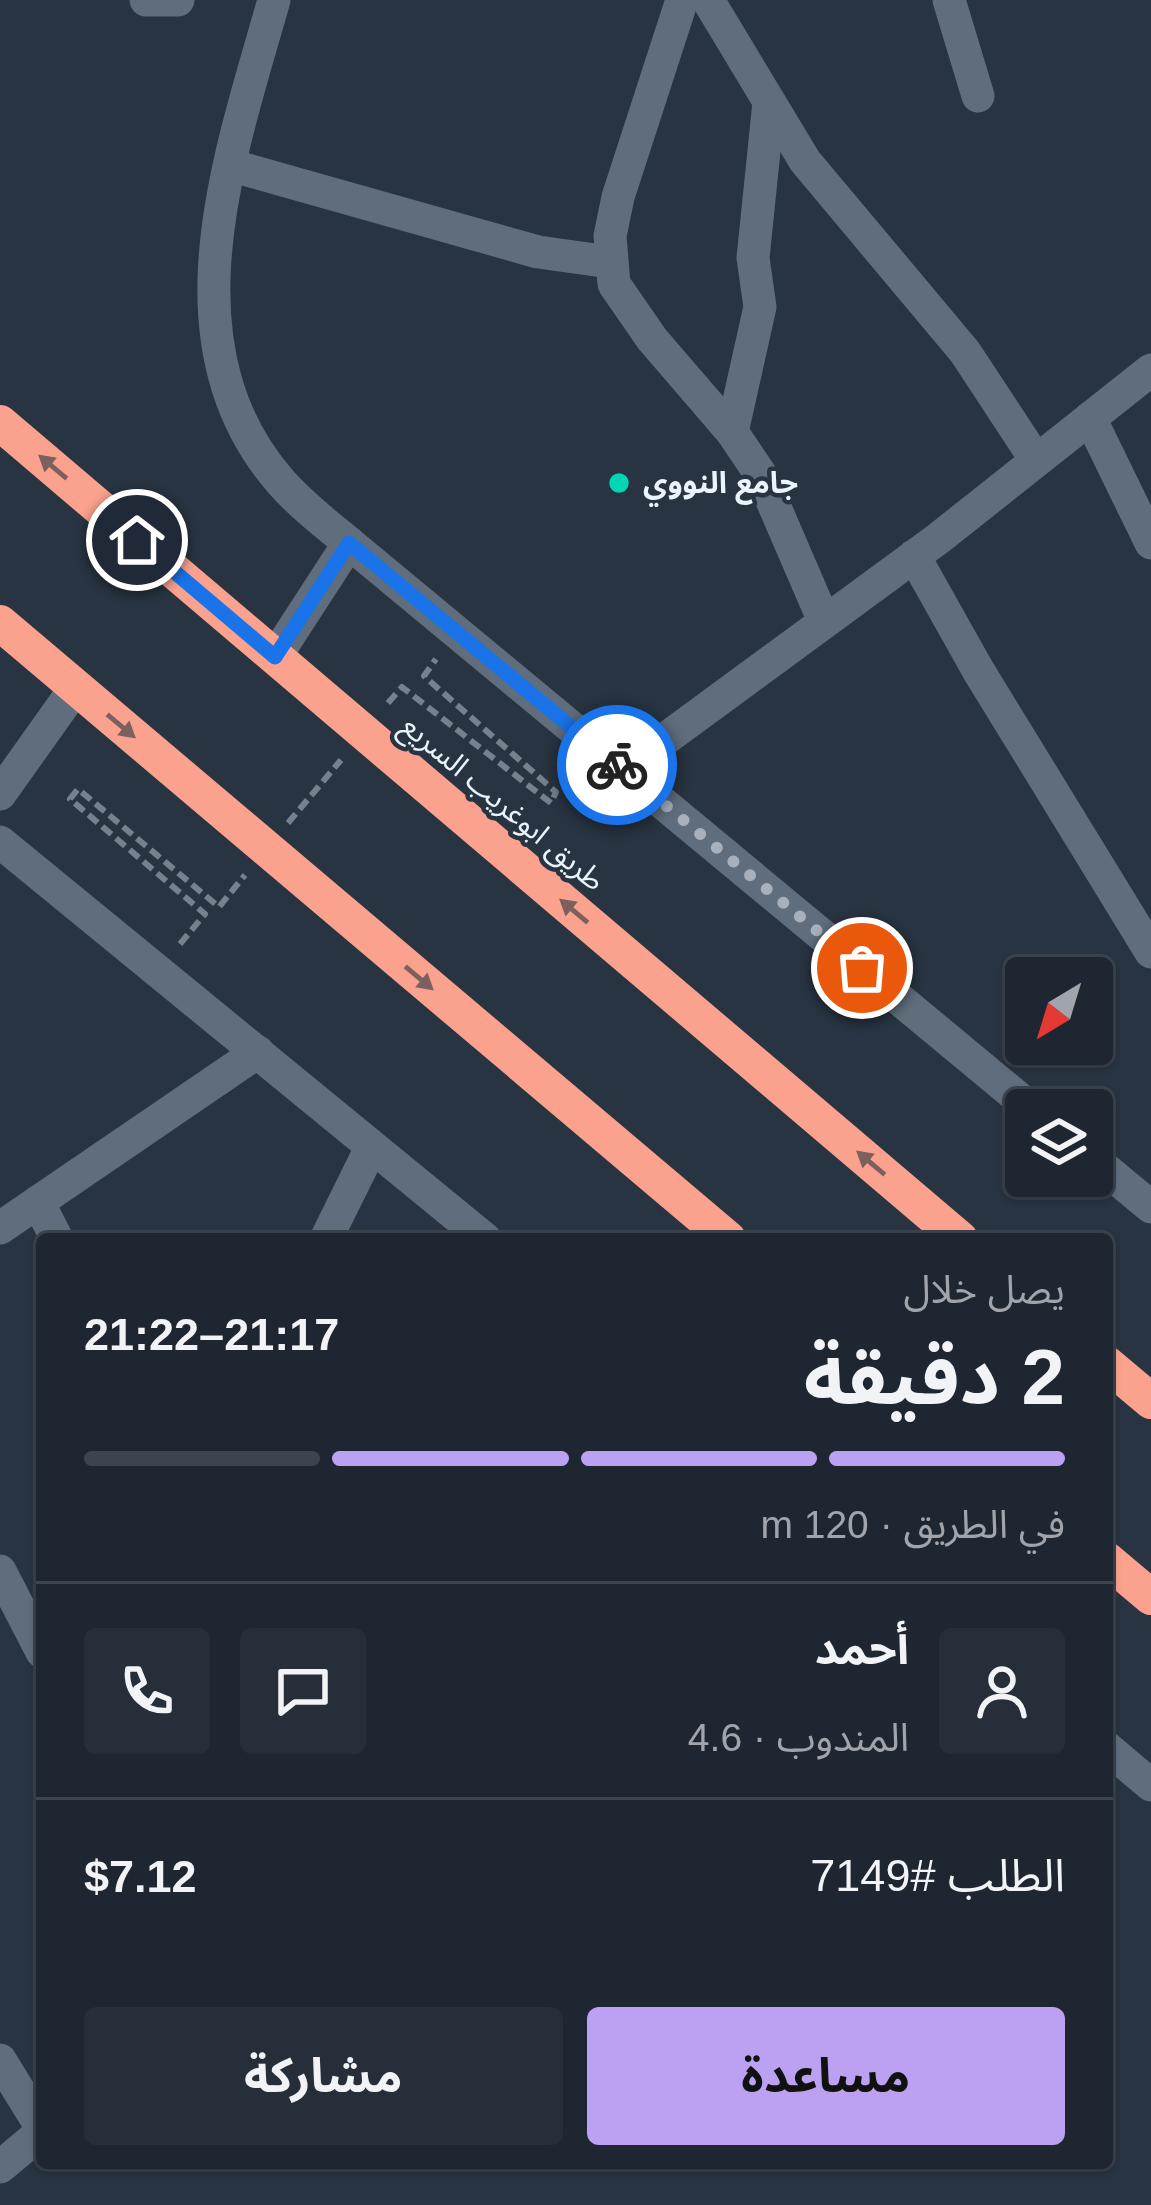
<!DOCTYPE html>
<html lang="ar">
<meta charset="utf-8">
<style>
body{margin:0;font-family:Arial,"Noto Sans Arabic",sans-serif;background:#262f39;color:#f1f3f6;direction:rtl;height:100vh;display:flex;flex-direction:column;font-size:45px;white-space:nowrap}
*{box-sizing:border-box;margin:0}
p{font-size:39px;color:#a1a5ab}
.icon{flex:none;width:66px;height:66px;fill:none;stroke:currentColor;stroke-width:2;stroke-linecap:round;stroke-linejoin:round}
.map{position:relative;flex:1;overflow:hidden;direction:ltr}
.panel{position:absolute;left:36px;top:1233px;width:1077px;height:936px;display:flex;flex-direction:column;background:#1e2731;border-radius:12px;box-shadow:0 3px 9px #0004,0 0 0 3px #3c444d;direction:rtl}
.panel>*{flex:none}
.needle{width:78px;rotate:218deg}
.fabs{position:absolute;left:1005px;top:957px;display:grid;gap:24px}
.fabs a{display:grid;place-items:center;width:108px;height:108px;border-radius:12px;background:#1e2731;box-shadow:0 3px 9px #0004,0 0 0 3px #3c444d;font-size:60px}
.pin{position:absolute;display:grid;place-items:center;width:102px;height:102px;color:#fff;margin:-51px;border:6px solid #fff;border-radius:50%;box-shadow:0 3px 12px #0007}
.courier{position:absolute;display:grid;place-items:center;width:120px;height:120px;margin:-60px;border:9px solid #1a73e8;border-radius:50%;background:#fff;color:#222;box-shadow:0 3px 15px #0007}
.headline em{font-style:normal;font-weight:700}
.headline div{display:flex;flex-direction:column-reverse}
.headline{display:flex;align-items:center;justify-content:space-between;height:204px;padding:0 48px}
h1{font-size:78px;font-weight:700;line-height:90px}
.bar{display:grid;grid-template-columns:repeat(4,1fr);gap:18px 12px;align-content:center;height:144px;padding:0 48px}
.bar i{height:15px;border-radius:9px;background:#3c444d}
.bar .current{background:#bca0f2}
.bar p{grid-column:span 4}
.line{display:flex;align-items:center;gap:30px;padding:0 48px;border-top:3px solid #3c444d}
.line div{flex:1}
.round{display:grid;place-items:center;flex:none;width:126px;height:126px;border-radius:12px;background:#262f39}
.cta{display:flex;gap:24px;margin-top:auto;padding:24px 48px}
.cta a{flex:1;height:138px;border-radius:12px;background:#bca0f2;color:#111;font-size:48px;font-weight:700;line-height:138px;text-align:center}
.cta a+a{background:#262f39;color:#f1f3f6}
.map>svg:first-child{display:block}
</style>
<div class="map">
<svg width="1151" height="2205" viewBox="0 0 1151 2205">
<rect width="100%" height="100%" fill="#283441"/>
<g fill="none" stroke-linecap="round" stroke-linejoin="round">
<g stroke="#76818c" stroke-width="6" stroke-dasharray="12 6" stroke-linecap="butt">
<path d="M388,703L402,687L551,803L556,792L424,676L436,659"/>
<path d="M288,823L341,760"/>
<path d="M180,944L205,914L70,799L78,789L219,907L245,875"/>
</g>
<g stroke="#606d7c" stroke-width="33">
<path d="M146,0H178"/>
<path d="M274,0C231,153 160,344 281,482C301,505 326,524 349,543L275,657"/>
<path d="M682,0L618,197L610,236L614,284L652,339L732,432L761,475L824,621"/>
<path d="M708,0L805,161L965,352L1036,460"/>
<path d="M949,0L978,96"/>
<path d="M230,165L538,252L610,262"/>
<path d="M1090,418L1151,543"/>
<path d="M732,432L760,307L753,258L769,102"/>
<path d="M349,543L1033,1110"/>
<path d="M914,556L978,670L1151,952"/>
<path d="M623,770L939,538L1151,370"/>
<path d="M0,794L76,687"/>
<path d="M0,842L485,1239"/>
<path d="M1092,1158L1151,1207"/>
<path d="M38,1202L57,1239"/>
<path d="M0,1228L258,1052"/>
<path d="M326,1239L371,1148"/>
<path d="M0,1571L42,1652"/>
<path d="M1107,1748L1151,1785"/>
<path d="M0,2060L42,2128"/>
<path d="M0,2167L42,2132"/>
</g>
<g stroke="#faa28e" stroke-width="36">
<path d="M0,423L960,1239"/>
<path d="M0,623L728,1239"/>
<path d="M1107,1364L1151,1401"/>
<path d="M1107,1560L1151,1597"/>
</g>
</g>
<defs><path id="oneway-solid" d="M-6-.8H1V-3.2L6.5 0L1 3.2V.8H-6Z" transform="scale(3)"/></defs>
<g fill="#7c6060">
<use href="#oneway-solid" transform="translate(53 467) rotate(-140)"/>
<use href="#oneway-solid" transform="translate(121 726) rotate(40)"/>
<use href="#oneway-solid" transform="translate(574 911) rotate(-140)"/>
<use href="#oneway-solid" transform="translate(419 978) rotate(40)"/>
<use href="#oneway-solid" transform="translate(871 1163) rotate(-140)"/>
</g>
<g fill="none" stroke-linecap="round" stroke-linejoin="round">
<path stroke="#a7b0bb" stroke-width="12" stroke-dasharray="0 21.6" d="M617,765L862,968"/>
<path stroke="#1a73e8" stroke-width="15" d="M137,540L275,657L349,543L617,765"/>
</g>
<circle fill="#02d5b6" stroke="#283441" stroke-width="4.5" cx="619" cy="483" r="12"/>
<g text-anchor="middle" stroke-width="9" stroke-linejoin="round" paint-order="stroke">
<g font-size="30" font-weight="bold" fill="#ebf3fc" stroke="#283441" text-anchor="start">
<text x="643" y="493">جامع النووي</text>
</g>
<g font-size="30" fill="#ebf3fc" stroke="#283441">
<text transform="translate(503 803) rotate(40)" y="10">طريق ابوغريب السريع</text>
</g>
</g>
</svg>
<div class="fabs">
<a><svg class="needle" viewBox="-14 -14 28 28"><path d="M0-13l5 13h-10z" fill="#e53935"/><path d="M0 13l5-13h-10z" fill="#a1a5ab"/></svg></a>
<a><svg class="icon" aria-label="layers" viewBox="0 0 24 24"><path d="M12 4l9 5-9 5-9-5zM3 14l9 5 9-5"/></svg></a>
</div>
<div class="pin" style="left:862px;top:968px;background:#ea580c"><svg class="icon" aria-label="bag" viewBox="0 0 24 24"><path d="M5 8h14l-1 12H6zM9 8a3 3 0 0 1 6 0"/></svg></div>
<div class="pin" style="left:137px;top:540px;background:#1f2937"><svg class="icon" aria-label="home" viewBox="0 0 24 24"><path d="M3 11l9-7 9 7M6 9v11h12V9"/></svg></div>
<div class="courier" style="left:617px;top:765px"><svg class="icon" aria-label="bike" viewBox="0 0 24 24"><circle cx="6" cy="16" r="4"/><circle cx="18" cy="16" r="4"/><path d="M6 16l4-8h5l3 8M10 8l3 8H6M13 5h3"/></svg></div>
<section class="panel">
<div class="headline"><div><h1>2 دقيقة</h1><p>يصل خلال</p></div><em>21:17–21:22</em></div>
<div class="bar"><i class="current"></i><i class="current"></i><i class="current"></i><i></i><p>في الطريق · 120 m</p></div>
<div class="line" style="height:216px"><a class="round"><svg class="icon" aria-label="person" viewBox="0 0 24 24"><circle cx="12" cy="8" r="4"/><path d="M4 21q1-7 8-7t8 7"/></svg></a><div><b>أحمد</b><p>المندوب · 4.6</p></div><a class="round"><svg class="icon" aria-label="chat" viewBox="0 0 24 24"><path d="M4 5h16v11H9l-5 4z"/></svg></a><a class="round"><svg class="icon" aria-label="phone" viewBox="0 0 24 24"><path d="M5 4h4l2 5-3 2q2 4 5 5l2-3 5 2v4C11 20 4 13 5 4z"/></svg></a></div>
<div class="line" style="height:156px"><div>الطلب #7149</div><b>$7.12</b></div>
<div class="cta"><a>مساعدة</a><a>مشاركة</a></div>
</section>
</div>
